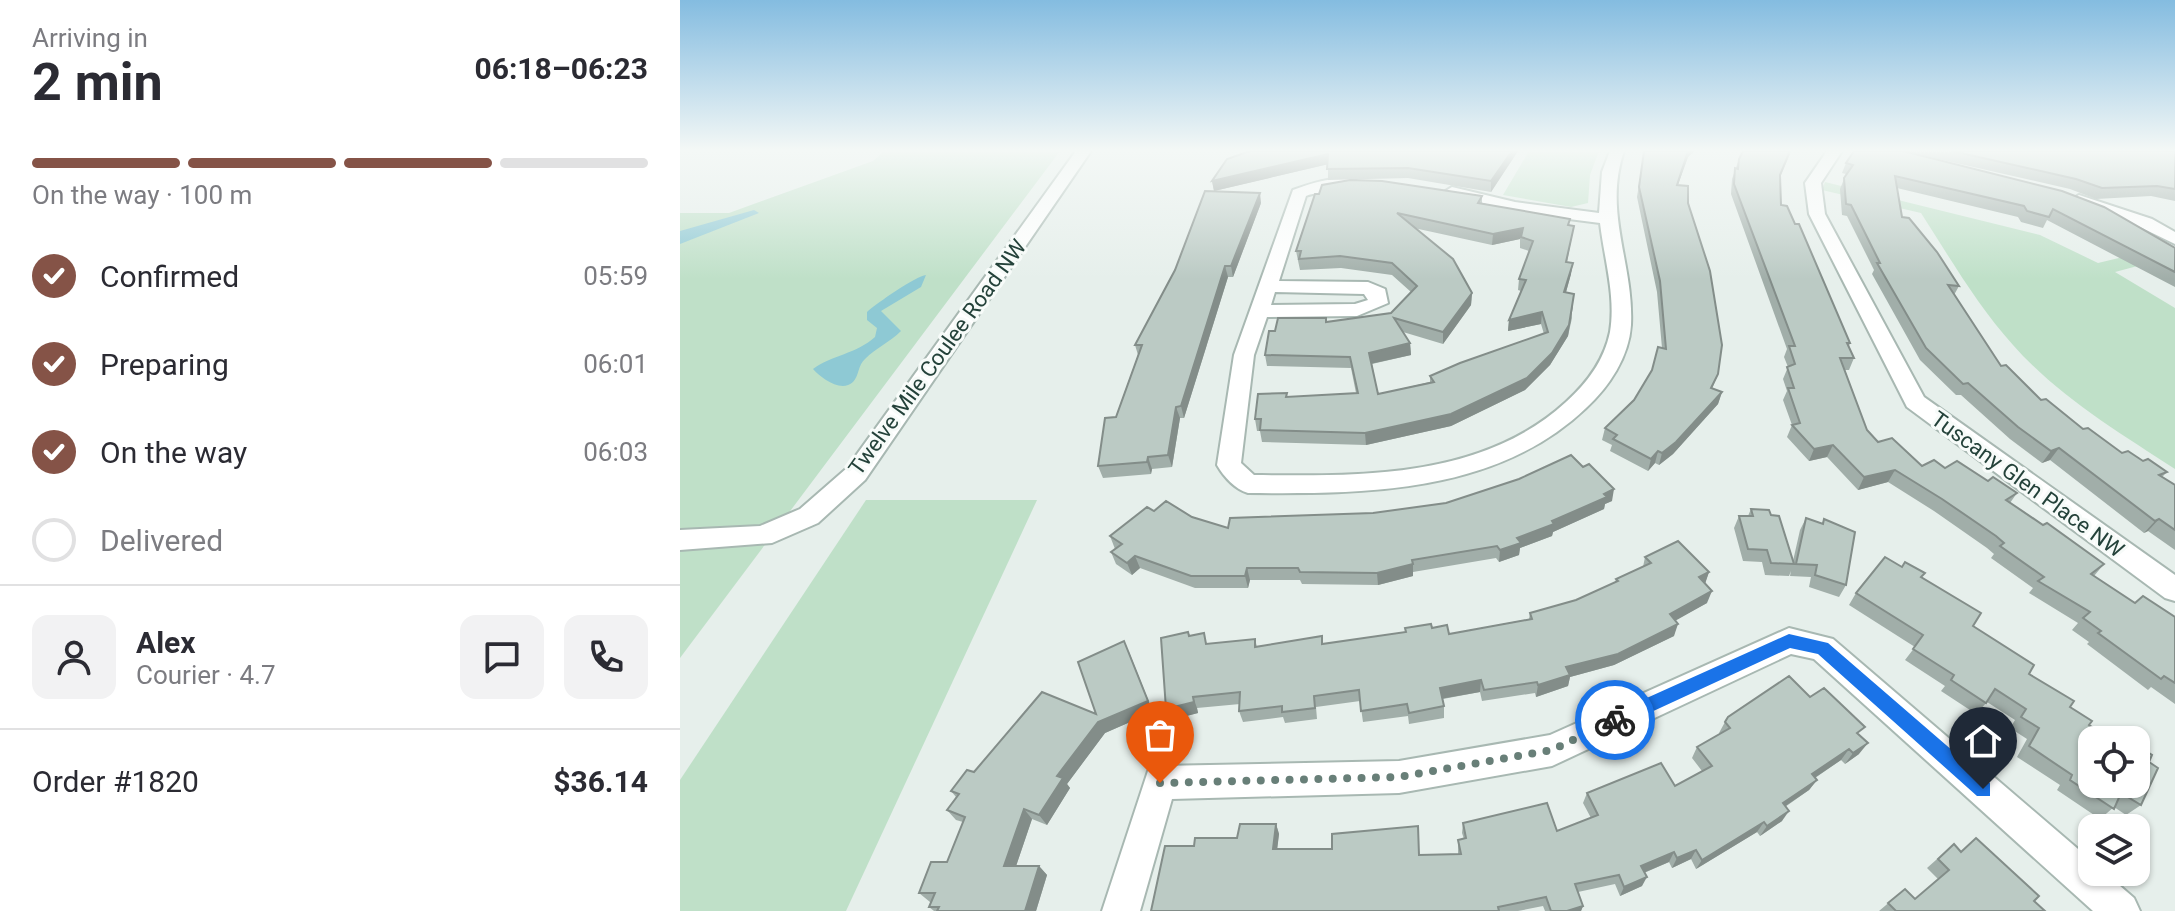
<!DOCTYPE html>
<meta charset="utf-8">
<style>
body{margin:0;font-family:Roboto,sans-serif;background:#f2f2f3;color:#2b2b33;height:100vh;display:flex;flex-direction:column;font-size:30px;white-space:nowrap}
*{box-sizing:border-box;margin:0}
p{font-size:26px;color:#7c7c81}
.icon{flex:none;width:44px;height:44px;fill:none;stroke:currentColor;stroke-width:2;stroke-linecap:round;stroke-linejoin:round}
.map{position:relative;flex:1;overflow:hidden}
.side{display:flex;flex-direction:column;background:#fff;width:680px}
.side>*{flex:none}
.fabs{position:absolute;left:1398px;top:726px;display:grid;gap:16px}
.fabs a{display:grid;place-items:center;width:72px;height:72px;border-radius:16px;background:#fff;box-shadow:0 2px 6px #0004;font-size:40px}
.pin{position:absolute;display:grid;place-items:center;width:68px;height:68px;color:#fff;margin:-82px -34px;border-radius:50% 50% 50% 0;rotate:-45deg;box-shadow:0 0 8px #0007}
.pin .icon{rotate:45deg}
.courier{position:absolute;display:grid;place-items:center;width:80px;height:80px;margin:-40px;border:6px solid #1a73e8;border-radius:50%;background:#fff;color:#222;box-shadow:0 2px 10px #0007}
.summary em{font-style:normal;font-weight:700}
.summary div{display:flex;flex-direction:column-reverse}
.summary{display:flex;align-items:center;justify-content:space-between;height:136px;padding:0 32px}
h1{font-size:52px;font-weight:700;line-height:60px}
.bar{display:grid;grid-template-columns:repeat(4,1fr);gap:12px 8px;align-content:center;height:96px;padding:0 32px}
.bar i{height:10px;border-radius:6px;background:#e1e1e2}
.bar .on{background:#855347}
.bar p{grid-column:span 4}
.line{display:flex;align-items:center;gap:20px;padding:0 32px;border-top:2px solid #e1e1e2}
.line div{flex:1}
.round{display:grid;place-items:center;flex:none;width:84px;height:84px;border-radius:16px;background:#f2f2f3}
ol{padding:0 32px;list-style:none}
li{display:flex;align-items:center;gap:24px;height:88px}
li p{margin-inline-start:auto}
li .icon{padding:8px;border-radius:50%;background:#855347;color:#fff;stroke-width:4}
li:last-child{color:#7c7c81}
li i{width:44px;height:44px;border:4px solid #e1e1e2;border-radius:50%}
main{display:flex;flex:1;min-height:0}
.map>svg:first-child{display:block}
</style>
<main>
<section class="side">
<div class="summary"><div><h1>2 min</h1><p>Arriving in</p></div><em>06:18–06:23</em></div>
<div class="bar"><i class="on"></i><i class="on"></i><i class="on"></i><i></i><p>On the way · 100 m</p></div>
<ol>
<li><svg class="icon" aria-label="check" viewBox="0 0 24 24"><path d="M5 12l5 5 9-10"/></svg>Confirmed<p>05:59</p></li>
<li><svg class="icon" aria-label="check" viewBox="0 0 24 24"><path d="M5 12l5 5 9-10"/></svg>Preparing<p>06:01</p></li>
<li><svg class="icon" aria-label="check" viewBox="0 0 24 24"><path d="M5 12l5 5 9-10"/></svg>On the way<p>06:03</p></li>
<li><i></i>Delivered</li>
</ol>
<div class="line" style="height:144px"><a class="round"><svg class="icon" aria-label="person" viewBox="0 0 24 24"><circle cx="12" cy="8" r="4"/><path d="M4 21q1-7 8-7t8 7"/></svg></a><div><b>Alex</b><p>Courier · 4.7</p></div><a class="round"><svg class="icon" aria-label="chat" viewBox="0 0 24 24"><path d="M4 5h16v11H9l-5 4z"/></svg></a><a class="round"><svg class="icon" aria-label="phone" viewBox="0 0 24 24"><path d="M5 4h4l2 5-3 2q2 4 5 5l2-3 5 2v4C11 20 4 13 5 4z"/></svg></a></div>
<div class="line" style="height:104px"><div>Order #1820</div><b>$36.14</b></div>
</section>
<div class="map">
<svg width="1495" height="911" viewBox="0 0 1495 911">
<rect width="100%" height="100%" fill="#e6efeb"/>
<g fill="#bfe0c8">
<path d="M204,151H380L0,658V213H49L193,161Z"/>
<path d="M849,151H919L910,175L908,203L891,207L823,195Z"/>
<path d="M1145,182L1360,235L1418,263L1489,246L1495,256L1435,272L1495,308V469C1438,432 1378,396 1333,345C1297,305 1270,258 1241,213L1142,190Z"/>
<path d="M186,500H357L166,911H0V780Z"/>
</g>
<g fill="#8ec9d4">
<path d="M74,210L79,213L0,244V231Z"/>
<path d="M246,275L241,287L201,311L221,331C210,342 196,348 185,359C178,365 179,376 173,382C161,393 141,378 133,369C152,355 176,354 195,337L197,328L187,320V312C197,303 236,276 246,275Z"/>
</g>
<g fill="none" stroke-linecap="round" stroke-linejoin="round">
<defs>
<g id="minor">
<path d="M396,151H411L185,480L138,523L92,543L0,550V530L80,526L120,509L167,468Z"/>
<path d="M930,151H944C923,212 954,264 951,325C949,357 929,387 906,408C816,494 685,494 568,493C555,489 544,477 537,465L554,355L613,190C632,183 666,171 683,185C669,195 643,189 626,196L599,281L688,282L705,289L708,303L677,316L587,317L574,355L561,463L574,475C681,476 802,479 886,402C907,383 924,361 930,332C936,296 924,258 920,223L835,212L764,192L772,187L835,202L919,213L922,172ZM595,292L684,294L688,300L675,304L591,305Z"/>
<path d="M1147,151H1162L1141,183L1145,214L1244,397L1495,575V601L1485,598L1227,407L1129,214L1125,183Z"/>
<path d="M1399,195L1472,219L1495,232V244L1460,227L1393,203L1391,200Z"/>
<path d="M1109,628L1153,639L1412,861V872H1424L1454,898L1460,911H1413L1134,659L1111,654L872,766L719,793L492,799L460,911H422L468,771L480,766L719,761L870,735Z"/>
</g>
</defs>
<use href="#minor" stroke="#a8b8b2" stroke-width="4"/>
<use href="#minor" fill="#fff" fill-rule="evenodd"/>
</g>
<g fill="#a1aea9" fill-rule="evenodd">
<path d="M838,151L811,192L728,178L648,180V164L534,191L532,181L547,159Z"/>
<path d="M964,151L1008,157L998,185L1008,203L1038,374L1032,389L1042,392L1038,404L993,454L979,465L975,463L968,471L930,451L932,445L922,440L925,428L954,400L972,370L982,348L977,292L957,197Z"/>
<path d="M1223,151H1495V201L1471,196L1416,199L1390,189Z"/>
<path d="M1223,151L1495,248V287L1367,220L1363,228L1341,222L1338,217L1217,188L1222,217L1279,286L1274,295L1321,366L1361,400L1403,429L1442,453L1463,461L1487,472L1482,477L1495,485V550L1468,531L1464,533L1370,460L1362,463L1330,439L1281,395H1276L1240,360L1192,274L1194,270L1167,216L1162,215L1160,189L1166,174L1162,173L1166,163Z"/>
<path d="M1110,154L1100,177L1101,205L1115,224L1170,343L1169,346L1174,358L1169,370H1165L1187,430L1198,442L1242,466L1265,468L1308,481L1337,493L1330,503L1424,564L1414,576L1455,603L1495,617V704L1471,687L1468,690L1407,644L1409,642L1392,630L1398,623L1349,593L1353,588L1311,558L1314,554L1307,548L1254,511L1208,482L1178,490L1147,457L1129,461L1107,437L1112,425L1103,400L1107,391L1103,379L1108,367L1104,357L1107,349L1051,194L1052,179L1059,159Z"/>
<path d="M635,194L802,196V204L894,226L887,262L891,274L886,292L892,318L888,336L870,365L845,390L771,426L686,445L582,442L580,431H577L575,419L607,397L676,393L671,368L587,366L585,355L595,331L647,322L711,313L731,292L712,275L661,268L620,270L616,251ZM734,228L812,245L840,239V248L849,251L839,279L838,290L841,291L829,320L828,331L861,324L864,334L750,376V382L698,394L692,364L731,355L730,343L723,332L763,344L791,305L792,293Z"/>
<path d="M581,203L553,277H548L504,418H500L492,467L472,469L471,474L423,478L418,466L458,355L455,345Z"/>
<path d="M932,501L925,504L924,509L873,532L872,536L840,548L839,555L819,562L816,558L733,572V576L698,585L622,584L620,580H570L568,588H515L460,568L452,575L436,564L431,552L435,549L430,536L474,511L512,517L548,528L693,513Z"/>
<path d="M1071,509L1091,515L1113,561L1120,530L1126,518L1142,523L1144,519L1166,585L1159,597L1129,587L1131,577L1110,576L1111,571L1109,576L1085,575L1082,562L1063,561L1054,528L1059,516H1068Z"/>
<path d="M965,557L1029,572L1025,583L1027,603L995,620L994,636L934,665L890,677L888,686L856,697L855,693L802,701L800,692L763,699L764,706V718L729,724L728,716L683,722L680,701L636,707L637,719L605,723L603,717L563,722L559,711L560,704L517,708L518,713L491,720L486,709L508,632L510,636L528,644L575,639L577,647L642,636L643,644L725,632V628H752L769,634L849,619L850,613L896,600L935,583L936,579L963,567Z"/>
<path d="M1242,578L1293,626L1349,674L1390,707L1409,725L1469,762L1461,805L1446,815L1434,807L1420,819L1377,790L1380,785L1337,757L1347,739L1330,728L1335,720L1307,702L1296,714L1261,691L1265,686L1225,660L1235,647L1169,605L1176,593Z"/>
<path d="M1130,697L1179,735V754L1165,764L1161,760L1135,778L1137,780L1129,790L1105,807L1102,821L1080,836L1077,832L1016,869L1011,859L992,868L989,862L964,873L962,886L940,896L935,884L898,892L903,906L901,911H865L863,906L838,911H471L514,846L557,838L596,824L599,834L597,849L739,855L778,854V840L784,839L782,833L783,823L877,831L911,818L903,803L907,793L995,786L1022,771L1012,758L1017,747L1040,734L1039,733L1045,722Z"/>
<path d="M473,712L425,733L387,784L390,788L367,825L352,819L336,866H359L367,875L356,911H254L249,907L252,902H250L239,893L267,862L283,822L276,820L267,810L276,797L271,791L294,772L416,714Z"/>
<path d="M1274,844L1281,851L1354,901L1365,911H1199L1225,889L1235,899L1258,879L1247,868Z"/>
</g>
<g fill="#838d89">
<path d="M832,151H838L811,192V181Z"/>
<path d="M1008,151H1015L1008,157L994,195Z"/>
<path d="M648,154L649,164L534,191L532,181Z"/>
<path d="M580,193L581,203L553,277L551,266Z"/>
<path d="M843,228L840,239L812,245L813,234Z"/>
<path d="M893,263L891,274L883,303L884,292Z"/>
<path d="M545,266L548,277L504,418L501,406Z"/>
<path d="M792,293L791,305L763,344V332Z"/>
<path d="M893,306L888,336L870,365L845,390L771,426L686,445L685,433L847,378Z"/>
<path d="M862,312L861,324L828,331L829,320Z"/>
<path d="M730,343L731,355L690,364L689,353Z"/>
<path d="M1042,392L1038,404L993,454L979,465L982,453Z"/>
<path d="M496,407L500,418L492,467L488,455Z"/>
<path d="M1153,445L1147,457L1129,461L1134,449Z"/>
<path d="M1379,448L1370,460L1362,463L1371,451Z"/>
<path d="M978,451L975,463L968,471L971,459Z"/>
<path d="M468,457L472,469L471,474L467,462Z"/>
<path d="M1215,470L1208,482L1178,490L1184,477Z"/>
<path d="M934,489L932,501L925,504L924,509L873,532L872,536L840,548L839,555L819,562L820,550L837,538L872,521Z"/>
<path d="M1479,519L1468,531L1464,533L1475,521Z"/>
<path d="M455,556L460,568L452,575L447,563Z"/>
<path d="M733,564V576L698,585L697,573Z"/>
<path d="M567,568L570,580L568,588L565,576Z"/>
<path d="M1029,572L1025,584L1019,577Z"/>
<path d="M1032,591L1027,603L986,626L990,614Z"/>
<path d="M998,624L994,636L934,665L890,677L888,686L856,697L858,685L886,667Z"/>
<path d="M449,652L473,712L425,733L387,784L390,788L367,825L359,815L377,776L418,722Z"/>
<path d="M801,680L800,692L760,699V688Z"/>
<path d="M513,697L517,708L518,713L491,720L486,709Z"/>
<path d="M1188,743L1179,754L1165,764L1173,753Z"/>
<path d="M1169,749L1161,760L1124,785L1132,774Z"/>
<path d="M1137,780L1129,790L1095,813L1103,803Z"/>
<path d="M344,809L352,819L333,875L324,866Z"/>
<path d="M1109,811L1102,821L1080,836L1087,826Z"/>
<path d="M1084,822L1077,832L1016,869L1022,860Z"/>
<path d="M596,824L599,834L596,859L593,849Z"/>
<path d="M1016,850L1011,859L992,868L997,858Z"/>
<path d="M994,852L989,862L956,876L961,866Z"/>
<path d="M359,866L367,875L356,911H345Z"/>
<path d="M967,877L962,886L940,896L944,887Z"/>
<path d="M903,906L901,911H887Z"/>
</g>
<g fill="#bbcac4" stroke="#838d89" stroke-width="2" fill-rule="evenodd">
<path d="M570,151H832L811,181L728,168L647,169L648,154L532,181L547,159Z"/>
<path d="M964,151H1008L997,185L1008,186V203L1030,271L1042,345L1038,374L1031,388L1042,392L996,442L982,453L978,451L971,459L933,439L937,435L925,428L954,400L972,370L978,347L986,349L980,281L959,187Z"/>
<path d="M1063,151H1110L1100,175L1101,205L1107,206L1115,224H1119L1170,343H1167L1174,358H1160L1187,430L1198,442L1212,438L1242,466L1254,460L1265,468L1277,461L1308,481L1313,477L1337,493L1326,500L1363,525L1367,523L1424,564L1411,574L1455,603L1463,596L1495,617V683L1484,676L1481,679L1418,633L1421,631L1403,618L1410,612L1358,581L1364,577L1320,546L1324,543L1316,536L1262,499L1215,470L1184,477L1153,445L1134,449L1112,425L1120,423L1108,388H1114L1107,367L1115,364L1109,346H1115L1054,184L1055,168L1058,169L1059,159Z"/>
<path d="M1174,151H1223L1382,191L1424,207L1495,248V272L1373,209L1369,217L1347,211L1344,206L1215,176L1222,217L1229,218L1257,252L1279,286L1268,285L1321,366L1326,365L1361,400L1366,399L1403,429L1408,428L1442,453L1448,451L1463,461L1468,459L1487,472L1479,475L1495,485V530L1479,519L1475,521L1379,448L1371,451L1338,427L1288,383L1283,384L1246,348L1197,263H1200L1171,205L1166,204L1164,178L1173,165L1166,163Z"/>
<path d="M1272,151H1495V189L1477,186L1422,188L1396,179Z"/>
<path d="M670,180L702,181L802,196L798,203L890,219L888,225L894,226L886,262L893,263L884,292L894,294L889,325L872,353L847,378L771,414L685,433L580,430L581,419H575L578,394L607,393L606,397L678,393L670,357L585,355L589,331H595L598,318H646V322L711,313L737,286L712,263L660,256L619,259L621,251H616L635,194H639L642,185ZM717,213L813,234L843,228L841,237L853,241L839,279L846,280L829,320L862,312L868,332L780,363L750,376L754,382L698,394L689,353L730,343L714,318L763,332L792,293L773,259Z"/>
<path d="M525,191L580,193L551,266H545L501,406L496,407L488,455L468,457L467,462L418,466L425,418L436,417L462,345H455L495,270Z"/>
<path d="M891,455L903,467L909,464L934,489L924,494L927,497L872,521L874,524L837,538L841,543L820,550L817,546L732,560L733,564L697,573L620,572L618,568H567L565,576H511L455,556L447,563L431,552L442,544L430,536L467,507L474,511L486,501L512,517L548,528L550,518L693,513L766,503L839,479Z"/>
<path d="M1071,509L1089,510L1091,515L1099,516L1114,564L1091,563L1087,550L1068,549L1059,516H1073Z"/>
<path d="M1126,518L1143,524L1144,519L1175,532L1166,585L1135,575L1137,565L1116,564Z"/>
<path d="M998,541L1029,572L1019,577L1032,591L990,614L998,624L938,654L886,667L890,675L858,685L857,682L804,690L801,680L760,688L764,706L729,713L727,704L681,711L679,690L634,696L635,708L602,712V706L559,711L560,692L513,697L514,702L486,709L481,638L508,632L509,636L524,633L526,644L575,639V647L642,636V644L726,632L725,628L751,624L752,628L767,625L769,634L852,619L850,613L896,600L938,581L936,579L971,563L965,557Z"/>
<path d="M1205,557L1222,567L1225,562L1245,573L1241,577L1301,613L1293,626L1354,665L1349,674L1394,701L1390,707L1412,721L1409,725L1433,740H1412V784H1456V745L1472,755L1469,762L1478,768L1461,805L1441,793L1434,809L1390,780L1392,775L1349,746L1359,728L1341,717L1346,709L1315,689L1306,703L1271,680L1274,675L1233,649L1243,635L1176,593Z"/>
<path d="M444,641L468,701L418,722L377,776L383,778L359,815L344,809L324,866H359L345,911H257L259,907H249L255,893H239L251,862H267L285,817L267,810L279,794L271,791L287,770L294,772L362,692L416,714L398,662Z"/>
<path d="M1109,676L1130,697L1144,688L1185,727L1177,733L1188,743L1173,753L1169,749L1132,774L1137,780L1103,803L1109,811L1087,826L1084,822L1022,860L1016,850L997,858L994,852L961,866L967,877L944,887L939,875L895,884L903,906L887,911H871L866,897L818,907L819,911H471L485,846H514L515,838H557L560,824H596L593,849H652V834L738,826L739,855L781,854L778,840L786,838L783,823L867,803L877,831L918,815L907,793L981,763L995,786L1032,766L1017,747L1050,728L1045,722L1048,717Z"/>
<path d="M1296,838L1359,896L1354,901L1365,911H1216L1208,903L1225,889L1235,899L1269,870L1258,859L1274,844L1281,852Z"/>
</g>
<linearGradient id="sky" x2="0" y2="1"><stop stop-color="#84bce0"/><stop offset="0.54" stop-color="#f4f8f6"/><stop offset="1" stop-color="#f4f8f6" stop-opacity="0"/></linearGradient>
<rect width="1495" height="279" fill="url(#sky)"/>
<path fill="#1a73e8" d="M1109,634L1148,643L1310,783V796H1297L1138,654L1110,648L941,726H929V715Z"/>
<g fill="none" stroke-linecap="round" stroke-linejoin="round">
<path stroke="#687f78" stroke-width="8" stroke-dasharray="0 14.4" d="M480,783L719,777L872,750L935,720"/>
</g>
<g text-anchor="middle" stroke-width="6" stroke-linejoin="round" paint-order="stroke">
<g font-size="22" fill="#24423a" stroke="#f7fbf9">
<text transform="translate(257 357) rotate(-54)" y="8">Twelve Mile Coulee Road NW</text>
<text transform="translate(1348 484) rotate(36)" y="8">Tuscany Glen Place NW</text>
</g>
</g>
</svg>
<div class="fabs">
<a><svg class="icon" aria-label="locate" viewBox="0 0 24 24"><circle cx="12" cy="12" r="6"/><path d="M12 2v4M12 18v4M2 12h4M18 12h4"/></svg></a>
<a><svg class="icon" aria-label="layers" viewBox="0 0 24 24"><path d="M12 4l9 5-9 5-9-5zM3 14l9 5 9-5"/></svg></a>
</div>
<div class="pin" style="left:480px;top:783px;background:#ea580c"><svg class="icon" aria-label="bag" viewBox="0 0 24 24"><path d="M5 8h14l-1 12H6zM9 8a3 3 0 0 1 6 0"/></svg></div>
<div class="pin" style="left:1303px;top:789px;background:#1f2937"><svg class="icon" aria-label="home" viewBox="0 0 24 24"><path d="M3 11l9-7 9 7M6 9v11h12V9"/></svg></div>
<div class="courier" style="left:935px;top:720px"><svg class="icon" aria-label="bike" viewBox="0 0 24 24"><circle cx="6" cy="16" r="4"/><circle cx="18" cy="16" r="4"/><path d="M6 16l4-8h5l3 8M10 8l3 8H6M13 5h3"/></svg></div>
</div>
</main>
